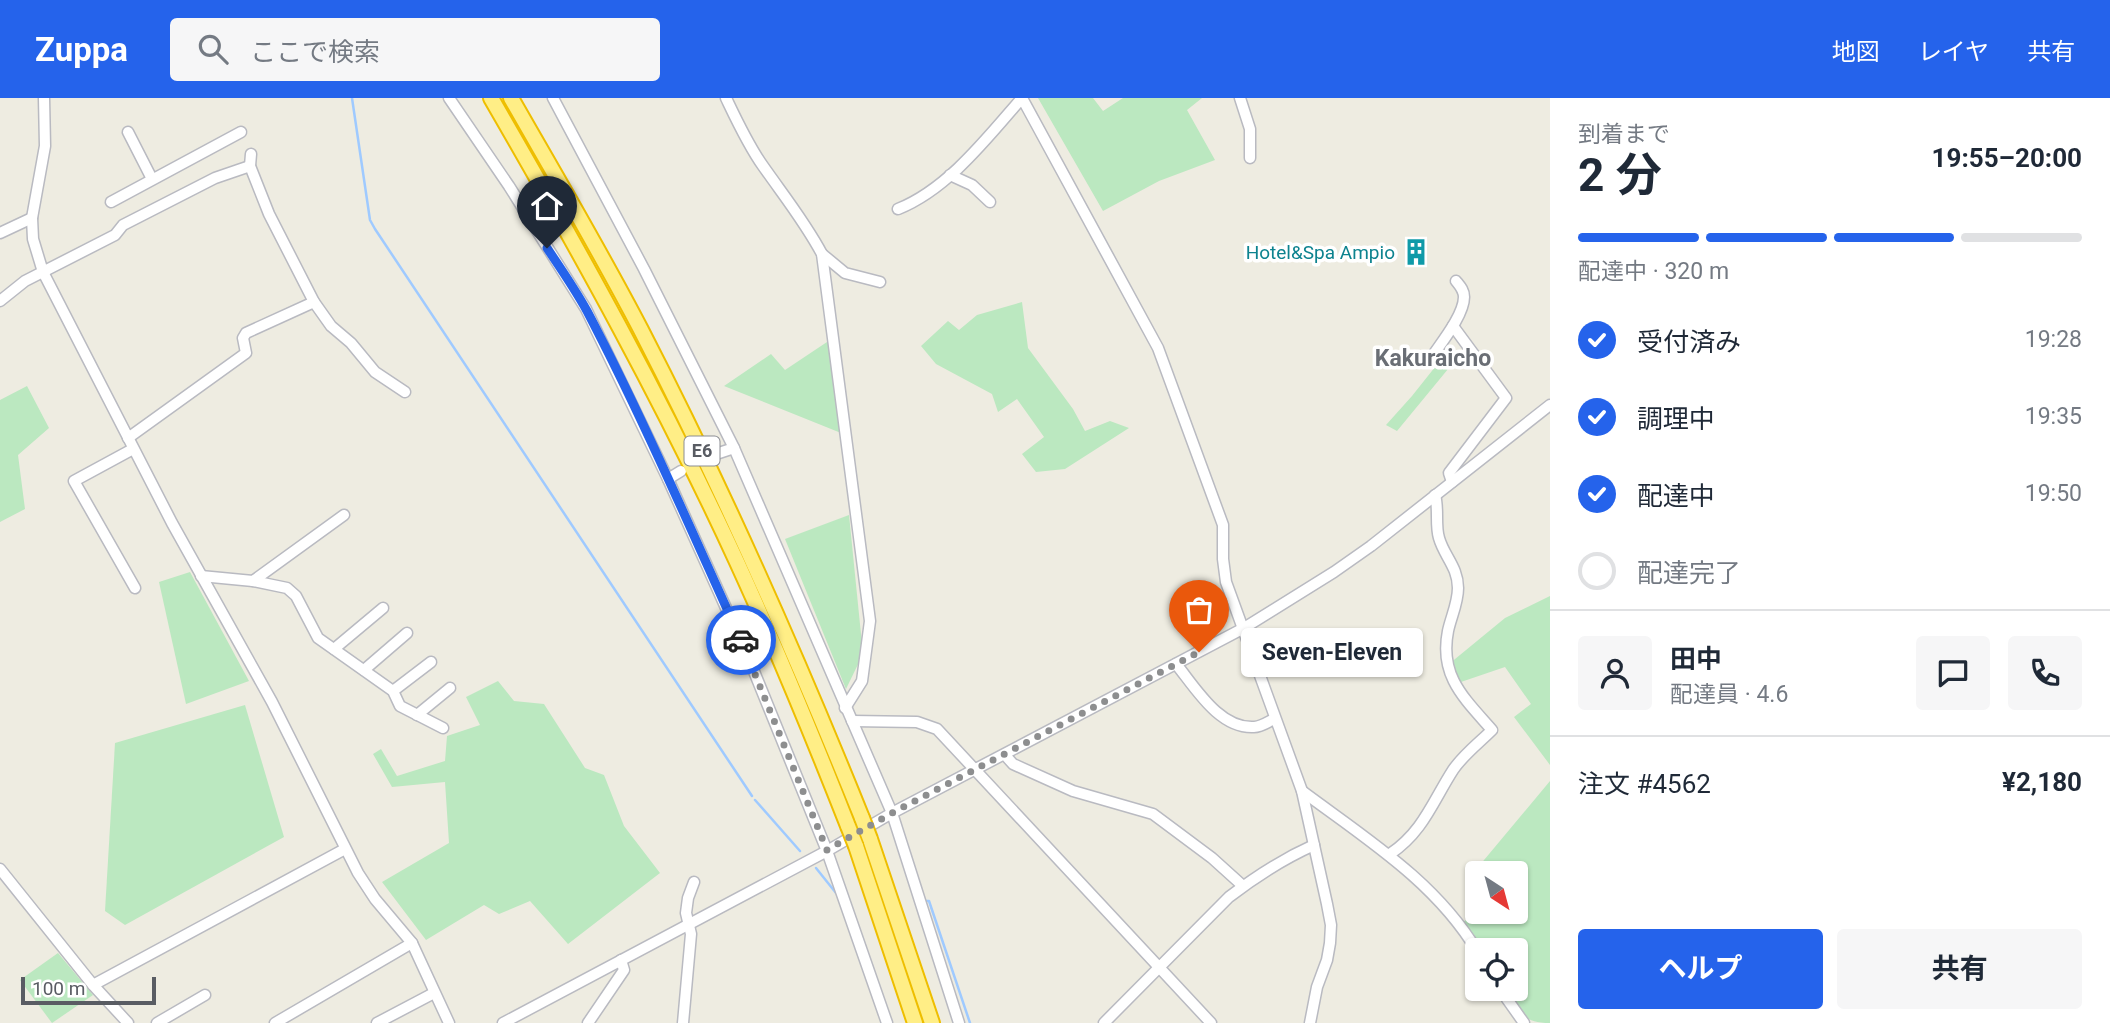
<!DOCTYPE html>
<html lang="ja">
<meta charset="utf-8">
<style>
body{margin:0;font-family:Roboto,"Noto Sans JP",sans-serif;background:#f6f6f7;color:#1f2937;height:100vh;display:flex;flex-direction:column;font-size:26px;white-space:nowrap}
*{box-sizing:border-box;margin:0}
p{font-size:23px;color:#747a83}
.icon{flex:none;width:38px;height:38px;fill:none;stroke:currentColor;stroke-width:2;stroke-linecap:round;stroke-linejoin:round}
.map{position:relative;flex:1;overflow:hidden}
.drawer{display:flex;flex-direction:column;background:#fff;width:560px}
.drawer>*{flex:none}
.needle{width:46px;rotate:144deg}
.tools{position:absolute;left:1465px;top:763px;display:grid;gap:14px}
.tools a{display:grid;place-items:center;width:63px;height:63px;border-radius:7px;background:#fff;box-shadow:0 2px 5px #0004;font-size:35px}
.scale{position:absolute;left:21px;bottom:18px;width:135px;box-sizing:border-box;padding-left:7px;border:4px solid #595c63;border-top:0;font-size:19px;line-height:24px;white-space:nowrap;color:#595c63;-webkit-text-stroke:5px #fff;paint-order:stroke}
.pin{position:absolute;display:grid;place-items:center;width:60px;height:60px;color:#fff;margin:-72px -30px;border-radius:50% 50% 50% 0;rotate:-45deg;box-shadow:0 0 7px #0007}
.pin .icon{rotate:45deg}
.courier{position:absolute;display:grid;place-items:center;width:70px;height:70px;margin:-35px;border:5px solid #2563eb;border-radius:50%;background:#fff;color:#222;box-shadow:0 2px 9px #0007}
.bubble{position:absolute;height:49px;border-radius:7px;background:#fff;box-shadow:0 2px 5px #0004;font-size:23px;font-weight:700;line-height:49px;text-align:center}
.summary em{font-style:normal;font-weight:700}
.summary div{display:flex;flex-direction:column-reverse}
.summary{display:flex;align-items:center;justify-content:space-between;height:119px;padding:0 28px}
h1{font-size:46px;font-weight:700;line-height:52px}
.bar{display:grid;grid-template-columns:repeat(4,1fr);gap:10px 7px;align-content:center;height:84px;padding:0 28px}
.bar i{height:9px;border-radius:5px;background:#e0e1e3}
.bar .active{background:#2563eb}
.bar p{grid-column:span 4}
.line{display:flex;align-items:center;gap:18px;padding:0 28px;border-top:2px solid #e0e1e3}
.line div{flex:1}
.round{display:grid;place-items:center;flex:none;width:74px;height:74px;border-radius:7px;background:#f6f6f7}
ol{padding:0 28px;list-style:none}
li{display:flex;align-items:center;gap:21px;height:77px}
li p{margin-inline-start:auto}
li .icon{padding:7px;border-radius:50%;background:#2563eb;color:#fff;stroke-width:4}
li:last-child{color:#747a83}
li i{width:38px;height:38px;border:4px solid #e0e1e3;border-radius:50%}
.primary-button{display:flex;gap:14px;margin-top:auto;padding:14px 28px}
.primary-button a{flex:1;height:80px;border-radius:7px;background:#2563eb;color:#fff;font-size:28px;font-weight:700;line-height:80px;text-align:center}
.primary-button a+a{background:#f6f6f7;color:#1f2937}
header{display:flex;align-items:center;gap:42px;box-sizing:border-box;height:98px;padding:0 35px;background:#2563eb;color:#fff}
header strong{font-size:33px}
nav{display:flex;gap:38px;margin-inline-start:auto;font-size:24px}
.search{width:490px;height:63px;background:#f6f6f7;display:flex;align-items:center;gap:18px;box-sizing:border-box;padding:0 24px;border-radius:7px;color:#747a83;font-size:26px}
main{display:flex;flex:1;min-height:0}
.map>svg:first-child{display:block}
</style>
<header>
<strong>Zuppa</strong>
<div class="search"><svg class="icon" aria-label="search" viewBox="0 0 24 24"><circle cx="10" cy="10" r="6"/><path d="M15 15l6 6"/></svg>ここで検索</div>
<nav><a>地図</a><a>レイヤ</a><a>共有</a></nav>
</header>
<main>
<div class="map">
<svg width="1550" height="925" viewBox="0 0 1550 925">
<rect width="100%" height="100%" fill="#eeece1"/>
<g fill="#bbe8c0" fill-rule="evenodd">
<path d="M1038,0H1093L1103,13L1123,0H1202L1187,12L1215,62L1159,83L1103,113Z"/>
<path d="M1022,204L1028,250L1073,311L1085,333L1110,323L1129,330L1065,371L1036,374L1022,356L1044,339L1017,301L998,314L992,296L936,266L921,248L948,223L959,232L977,217Z"/>
<path d="M830,242L841,335L724,288L771,256L785,272Z"/>
<path d="M1443,259L1453,265L1397,333L1386,327L1412,298Z"/>
<path d="M27,288L49,330L18,357L25,411L0,424V302Z"/>
<path d="M849,417L863,556L846,591L785,441Z"/>
<path d="M190,474L249,583L186,606L159,484Z"/>
<path d="M1550,498V667L1514,619L1531,606L1505,569L1458,585L1449,566L1505,520Z"/>
<path d="M498,583L514,603L544,606L585,670L604,677L624,728L660,775L568,846L530,803L499,816L484,807L426,842L382,784L449,745L445,684L392,689L373,656L381,651L397,678L445,663L447,638L480,627L466,599Z"/>
<path d="M245,607L284,739L125,827L105,813L115,645Z"/>
<path d="M1550,683V925C1521,925 1520,913 1505,891H1516V852H1479L1461,825L1473,818L1469,780ZM1477,775H1516V814H1477Z"/>
<path d="M58,855L93,897L52,925L20,882Z"/>
</g>
<g fill="none" stroke-linecap="round" stroke-linejoin="round">
<g stroke="#9fcaff" stroke-width="2.5">
<path d="M352,0L370,122L375,131L752,698"/>
<path d="M755,702L800,753"/>
<path d="M816,770L836,795H839"/>
<path d="M924,803H929L970,925"/>
</g>
<defs>
<g id="minor">
<path d="M44,0L45,48L32,120L33,141L43,174L172,425L272,604L358,775L375,801L412,845L449,925"/>
<path d="M449,0L509,88L586,211L668,381L749,561L827,753L887,925"/>
<path d="M553,0L644,171L734,350L892,715L959,925"/>
<path d="M726,0C737,23 748,47 763,68C784,98 805,124 822,156L870,523L862,583L845,610"/>
<path d="M1022,0L1158,250L1223,427V461L1226,484L1302,693L1327,806L1331,827L1330,845L1327,862L1317,889L1310,925"/>
<path d="M1240,0L1250,31V60"/>
<path d="M128,34L152,81"/>
<path d="M251,56L250,68L269,116L314,204L331,228L351,245L375,274L405,294"/>
<path d="M950,77L972,87L990,104"/>
<path d="M111,104L241,34"/>
<path d="M898,111C948,91 987,40 1022,0"/>
<path d="M0,135L32,120"/>
<path d="M822,156L845,175L880,184"/>
<path d="M0,203L25,183L115,137L123,127L215,80L250,68"/>
<path d="M1431,260C1441,245 1464,217 1464,199C1464,192 1460,188 1456,183"/>
<path d="M128,340L246,255L243,240L246,235L314,204"/>
<path d="M133,351L74,383L135,490"/>
<path d="M716,356L734,350"/>
<path d="M668,381L681,373"/>
<path d="M1452,384L1449,375L1506,300L1453,228"/>
<path d="M201,478L253,483L344,417"/>
<path d="M253,483L287,490L296,498L318,540L393,593L400,608L443,630"/>
<path d="M334,551L383,510"/>
<path d="M1176,566C1195,589 1219,631 1254,629C1261,629 1268,624 1274,621"/>
<path d="M364,572L407,535"/>
<path d="M393,593L431,564"/>
<path d="M417,617L450,590"/>
<path d="M852,623L917,624L937,631L1211,925"/>
<path d="M1005,657L1013,666L1073,693L1153,716L1212,760L1243,788"/>
<path d="M1302,693C1365,740 1436,784 1477,853"/>
<path d="M1390,756C1423,734 1433,703 1453,672C1463,657 1479,645 1492,632C1464,600 1439,578 1448,533C1451,519 1458,505 1458,490C1458,469 1444,458 1439,440C1435,427 1439,411 1435,397"/>
<path d="M0,771L93,887L128,925"/>
<path d="M93,887L345,751"/>
<path d="M1500,891L1524,925"/>
<path d="M157,925L205,897"/>
<path d="M275,925L412,845"/>
<path d="M377,925L434,895"/>
<path d="M503,925L827,753L892,715L1244,530L1334,474L1371,448L1550,307"/>
<path d="M588,925L624,872L621,862"/>
<path d="M683,925L691,836L686,815L688,800L694,784"/>
<path d="M1104,925L1229,799C1255,779 1285,760 1314,747"/>
</g>
<g id="highway">
<path d="M491,0C579,152 664,305 737,464C777,551 813,639 848,728"/>
<path d="M511,0C555,77 600,153 641,232C723,391 795,554 862,720"/>
<path d="M870,741L932,925"/>
<path d="M856,748L915,925"/>
</g>
</defs>
<use href="#minor" stroke="#b9bac1" stroke-width="13"/>
<use href="#highway" stroke="#eebe00" stroke-width="18"/>
<use href="#minor" stroke="#fff" stroke-width="10"/>
<use href="#highway" stroke="#ffee86" stroke-width="14"/>
<defs>
<g id="highway-bridge">
<path d="M862,720L870,741"/>
<path d="M848,728L856,748"/>
</g>
</defs>
<use href="#highway-bridge" stroke="#eebe00" stroke-width="18" stroke-linecap="butt"/>
<use href="#highway-bridge" stroke="#ffee86" stroke-width="14"/>
</g>
<g fill="none" stroke-linecap="round" stroke-linejoin="round">
<path stroke="#8d8e8f" stroke-width="7" stroke-dasharray="0 12.6" d="M741,542L827,752L892,715L1199,554"/>
<path stroke="#2563eb" stroke-width="9" d="M547,150C561,171 575,191 587,213C643,320 691,432 741,542"/>
</g>
<defs>
<symbol id="building-bare" viewBox="-9 -9 18 18"><path d="M-4-6H4V6H1V3H-1V6H-4ZM-2.5-4.3h1.7v1.8h-1.7ZM.8-4.3h1.7v1.8H.8ZM-2.5-1h1.7V.8h-1.7ZM.8-1h1.7V.8H.8Z" fill="#0f9aa8" stroke="#fff" stroke-width="2.5" paint-order="stroke"/></symbol>
</defs>
<g fill-rule="evenodd">
<use href="#building-bare" x="1397" y="135" width="38" height="38"/>
</g>
<g text-anchor="middle" stroke-width="7" stroke-linejoin="round" paint-order="stroke">
<rect fill="#fff" stroke="#8b8d92" stroke-width="2" x="684.5" y="338.5" width="35" height="29" rx="5"/>
<g font-size="18" font-weight="bold" fill="#595c63">
<text x="702" y="359">E6</text>
</g>
<g font-size="19" fill="#0d838f" stroke="#fff" text-anchor="end">
<text x="1395" y="161">Hotel&amp;Spa Ampio</text>
</g>
<g font-size="23" font-weight="bold" fill="#6a6e75" stroke="#fff">
<text x="1433" y="268">Kakuraicho</text>
</g>
</g>
</svg>
<div class="tools">
<a><svg class="needle" viewBox="-14 -14 28 28"><path d="M0-13l5 13h-10z" fill="#e53935"/><path d="M0 13l5-13h-10z" fill="#747a83"/></svg></a>
<a><svg class="icon" aria-label="locate" viewBox="0 0 24 24"><circle cx="12" cy="12" r="6"/><path d="M12 2v4M12 18v4M2 12h4M18 12h4"/></svg></a>
</div>
<div class="scale">100 m</div>
<div class="pin" style="left:1199px;top:554px;background:#ea580c"><svg class="icon" aria-label="bag" viewBox="0 0 24 24"><path d="M5 8h14l-1 12H6zM9 8a3 3 0 0 1 6 0"/></svg></div>
<div class="pin" style="left:547px;top:150px;background:#1f2937"><svg class="icon" aria-label="home" viewBox="0 0 24 24"><path d="M3 11l9-7 9 7M6 9v11h12V9"/></svg></div>
<div class="courier" style="left:741px;top:542px"><svg class="icon" aria-label="car" viewBox="0 0 24 24"><path d="M5 17H2v-5l4-1 3-4h7l3 4 3 1v5h-3M9 17h6M6 11h13"/><circle cx="7" cy="17" r="2"/><circle cx="17" cy="17" r="2"/></svg></div>
<div class="bubble" style="left:1241px;top:530px;width:182px">Seven-Eleven</div>
</div>
<section class="drawer">
<div class="summary"><div><h1>2 分</h1><p>到着まで</p></div><em>19:55–20:00</em></div>
<div class="bar"><i class="active"></i><i class="active"></i><i class="active"></i><i></i><p>配達中 · 320 m</p></div>
<ol>
<li><svg class="icon" aria-label="check" viewBox="0 0 24 24"><path d="M5 12l5 5 9-10"/></svg>受付済み<p>19:28</p></li>
<li><svg class="icon" aria-label="check" viewBox="0 0 24 24"><path d="M5 12l5 5 9-10"/></svg>調理中<p>19:35</p></li>
<li><svg class="icon" aria-label="check" viewBox="0 0 24 24"><path d="M5 12l5 5 9-10"/></svg>配達中<p>19:50</p></li>
<li><i></i>配達完了</li>
</ol>
<div class="line" style="height:126px"><a class="round"><svg class="icon" aria-label="person" viewBox="0 0 24 24"><circle cx="12" cy="8" r="4"/><path d="M4 21q1-7 8-7t8 7"/></svg></a><div><b>田中</b><p>配達員 · 4.6</p></div><a class="round"><svg class="icon" aria-label="chat" viewBox="0 0 24 24"><path d="M4 5h16v11H9l-5 4z"/></svg></a><a class="round"><svg class="icon" aria-label="phone" viewBox="0 0 24 24"><path d="M5 4h4l2 5-3 2q2 4 5 5l2-3 5 2v4C11 20 4 13 5 4z"/></svg></a></div>
<div class="line" style="height:91px"><div>注文 #4562</div><b>¥2,180</b></div>
<div class="primary-button"><a>ヘルプ</a><a>共有</a></div>
</section>
</main>
